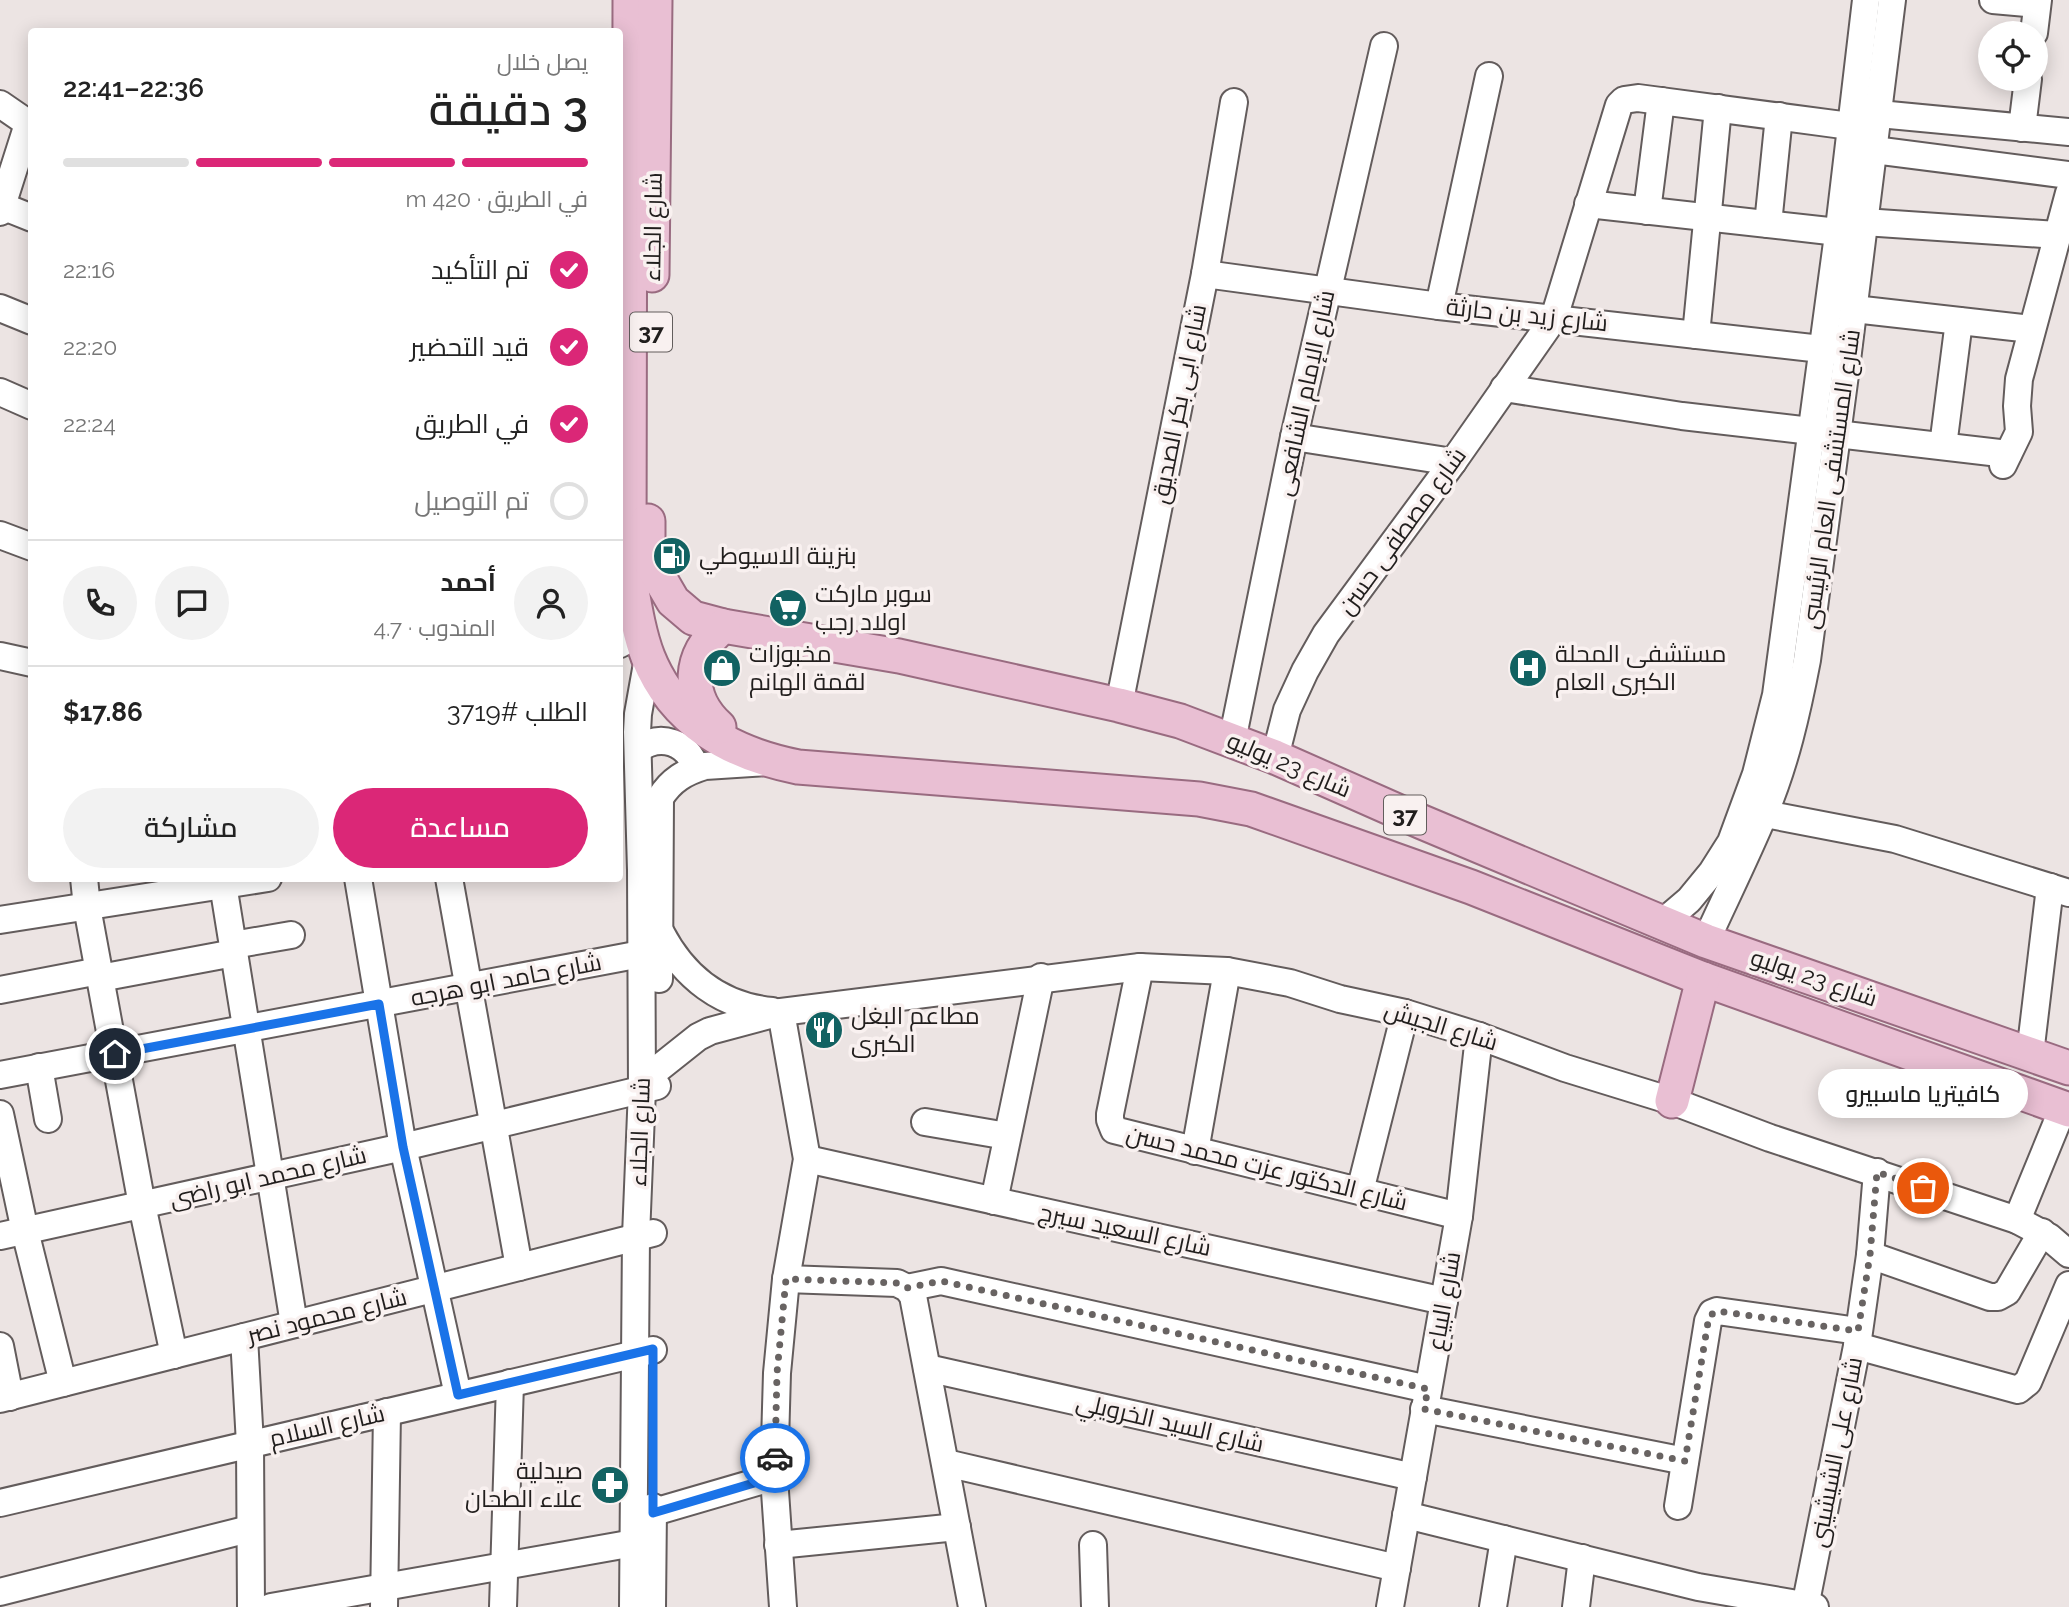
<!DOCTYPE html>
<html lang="ar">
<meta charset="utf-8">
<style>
body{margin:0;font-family:Raleway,Cairo,sans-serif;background:#f2f2f2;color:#222;direction:rtl;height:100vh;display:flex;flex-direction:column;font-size:26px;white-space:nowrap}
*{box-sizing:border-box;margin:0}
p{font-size:23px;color:#767676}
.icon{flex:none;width:38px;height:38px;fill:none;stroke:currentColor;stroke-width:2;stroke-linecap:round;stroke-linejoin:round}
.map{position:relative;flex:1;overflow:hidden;direction:ltr}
.details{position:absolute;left:28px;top:28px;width:595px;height:854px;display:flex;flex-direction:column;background:#fff;border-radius:7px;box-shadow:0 4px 18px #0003;direction:rtl}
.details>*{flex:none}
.tools{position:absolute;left:1978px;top:21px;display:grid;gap:14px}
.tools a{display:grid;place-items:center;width:70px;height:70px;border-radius:50%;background:#fff;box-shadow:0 4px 18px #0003;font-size:35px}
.pin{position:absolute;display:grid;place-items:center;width:60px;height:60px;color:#fff;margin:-30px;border:4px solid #fff;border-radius:50%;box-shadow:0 2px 7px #0007}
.courier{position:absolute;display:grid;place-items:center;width:70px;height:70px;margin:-35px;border:5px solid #1a73e8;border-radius:50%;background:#fff;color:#222;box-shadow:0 2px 9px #0007}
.bubble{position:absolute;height:49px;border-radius:24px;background:#fff;box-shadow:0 4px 18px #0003;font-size:23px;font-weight:600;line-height:49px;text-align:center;direction:rtl}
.headline em{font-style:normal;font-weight:600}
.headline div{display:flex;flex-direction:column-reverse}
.headline{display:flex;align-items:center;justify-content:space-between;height:119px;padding:0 35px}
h1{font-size:46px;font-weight:600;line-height:52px}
.bar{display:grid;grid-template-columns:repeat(4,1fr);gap:10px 7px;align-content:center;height:84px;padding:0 35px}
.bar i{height:9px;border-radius:5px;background:#e0e0e0}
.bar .current{background:#db2777}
.bar p{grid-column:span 4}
.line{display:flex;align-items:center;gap:18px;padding:0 35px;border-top:2px solid #e0e0e0}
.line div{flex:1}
.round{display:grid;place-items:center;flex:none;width:74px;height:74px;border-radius:37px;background:#f2f2f2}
ol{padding:0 35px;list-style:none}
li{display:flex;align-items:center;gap:21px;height:77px}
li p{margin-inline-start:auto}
li .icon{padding:7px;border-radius:50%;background:#db2777;color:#fff;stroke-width:4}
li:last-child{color:#767676}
li i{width:38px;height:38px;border:4px solid #e0e0e0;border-radius:50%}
.action{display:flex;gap:14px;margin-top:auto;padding:14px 35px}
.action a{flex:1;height:80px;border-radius:42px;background:#db2777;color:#fff;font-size:28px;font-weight:600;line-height:80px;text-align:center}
.action a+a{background:#f2f2f2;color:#222}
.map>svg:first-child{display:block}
</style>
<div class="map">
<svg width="2069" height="1607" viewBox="0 0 2069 1607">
<rect width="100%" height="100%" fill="#ece4e3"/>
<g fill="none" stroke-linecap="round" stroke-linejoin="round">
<defs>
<g id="minor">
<path d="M1993,0L2037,4"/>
<path d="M2034,33L2038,0"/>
<path d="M0,104L32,126"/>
<path d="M1879,114L2069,132"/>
<path d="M2022,128L2028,79"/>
<path d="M1874,150L2069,175"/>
<path d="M1588,204L1838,232"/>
<path d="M2,206L32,218"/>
<path d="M1647,211L1661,101"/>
<path d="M0,212L28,124"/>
<path d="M1849,221L2057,235"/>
<path d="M1768,224L1779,116"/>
<path d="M1205,274L1439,306L1839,351"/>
<path d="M1439,306L1489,76"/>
<path d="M0,308L32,321"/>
<path d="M1854,309L2031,329"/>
<path d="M1696,335L1718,108"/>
<path d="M1504,388L1682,416L2008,454"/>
<path d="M0,392L32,406"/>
<path d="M1294,437L1453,462"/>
<path d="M1943,446L1959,321"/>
<path d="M2003,465L2019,432L2017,406L2019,379L2069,193"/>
<path d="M0,535L32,547"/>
<path d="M620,644L640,632"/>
<path d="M0,656L32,663"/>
<path d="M1119,705L1205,274L1234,102"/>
<path d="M1232,741L1294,437L1384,46"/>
<path d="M638,749C661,733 687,742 696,768"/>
<path d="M1275,757L1287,710L1305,671L1326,634L1453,462L1554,318L1619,105L1624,100L1638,98L1850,126"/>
<path d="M1750,811L1895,839L2069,893"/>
<path d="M84,878L87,907L142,1205L174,1355"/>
<path d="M222,878L294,1324"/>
<path d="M358,878L403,1147L458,1395"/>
<path d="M449,878L519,1267"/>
<path d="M0,920L268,878"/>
<path d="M1662,923L1689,900L1712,872L1731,842L1756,774L1776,695L1840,220L1866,0"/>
<path d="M661,933C684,977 721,1006 772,1011"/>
<path d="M1706,941C1725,899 1746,857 1764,814C1785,765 1797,712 1807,660L1848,352L1892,0"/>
<path d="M233,945L291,935"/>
<path d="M1140,967L1110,1114V1120L1114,1130L1459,1216"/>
<path d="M100,978L234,953"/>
<path d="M659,979L660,798C671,780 685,772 705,766L767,762"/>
<path d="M0,990L99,971"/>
<path d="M781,1012L807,1159L786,1279L777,1373L774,1477L783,1607"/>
<path d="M2030,1054L2050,887"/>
<path d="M39,1067L48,1119"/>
<path d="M659,1068L698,1037L710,1031L781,1012L1140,967L1227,971L1290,983L1340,999L1405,1013L1479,1036L1565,1068L1672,1101L1770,1138L2017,1220L2049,1237L2069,1254"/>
<path d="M0,1075L641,954"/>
<path d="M0,1114L25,1231L63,1383"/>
<path d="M925,1122L1007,1136"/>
<path d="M1195,1151L1227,971"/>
<path d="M807,1159L1444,1301"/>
<path d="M1360,1191L1405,1013"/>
<path d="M994,1201L1041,977"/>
<path d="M2017,1220L2063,1108"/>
<path d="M0,1236L403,1147L657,1086"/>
<path d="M1870,1255L1990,1297H1998L2007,1292L2042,1232"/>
<path d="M786,1279L897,1283L907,1288L913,1296L972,1607"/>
<path d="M907,1288L941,1281L1428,1389"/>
<path d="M244,1337L250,1444L251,1607"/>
<path d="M0,1346L10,1397"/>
<path d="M1857,1346L2018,1390L2028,1382L2069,1285"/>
<path d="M927,1368L1413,1477"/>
<path d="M0,1399L653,1233"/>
<path d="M1424,1409L1685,1461"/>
<path d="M946,1463L1397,1568"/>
<path d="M0,1503L653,1350"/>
<path d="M1678,1506L1708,1321L1712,1313L1717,1311L1858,1331"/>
<path d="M1406,1515L1698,1587L1815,1607"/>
<path d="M637,1517L774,1477"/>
<path d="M778,1545L957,1527"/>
<path d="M1093,1545L1095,1607"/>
<path d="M0,1592L249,1529"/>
<path d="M271,1607L634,1543"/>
<path d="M384,1607L387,1412"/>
<path d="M503,1607L510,1383"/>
<path d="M633,1607L636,1236L642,1089L641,870L637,732L638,714L648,658"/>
<path d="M652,1607L653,1507"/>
<path d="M1390,1607L1459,1216L1479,1036"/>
<path d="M1493,1607L1504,1539"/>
<path d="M1576,1607L1582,1558"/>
<path d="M1805,1607L1857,1346L1870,1255L1877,1172"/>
</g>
<g id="major">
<path d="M630,0L629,573C634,601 638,631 648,657C674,722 732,754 798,767L1199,799L1251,809L1471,887L1703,979L2069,1110"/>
<path d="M652,275L655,0"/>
<path d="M648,521V549L652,565L673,601L693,618L723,626L899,656L1119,705L1180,721L1275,757L1422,822L1706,941L2069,1068"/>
<path d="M719,727C685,696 688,655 723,626"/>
<path d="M1672,1101L1703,979"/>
</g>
</defs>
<use href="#minor" stroke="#635c5c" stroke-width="30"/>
<use href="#major" stroke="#996b80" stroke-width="37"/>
<use href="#minor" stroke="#fff" stroke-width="26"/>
<use href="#major" stroke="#e9bfd3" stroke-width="33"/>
</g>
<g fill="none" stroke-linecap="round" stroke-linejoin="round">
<path stroke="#686362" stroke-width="7" stroke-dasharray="0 12.6" d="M775,1458L777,1373L786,1279L897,1283L907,1288L941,1281L1428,1389L1424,1409L1685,1461L1709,1316L1717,1311L1858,1331L1870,1255L1877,1172L1923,1188"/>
<path stroke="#1a73e8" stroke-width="9" d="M115,1054L379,1004L403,1147L458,1395L653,1349V1513L774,1477L775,1458"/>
</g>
<defs>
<symbol id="fuel-disc" viewBox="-11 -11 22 22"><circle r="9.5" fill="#126262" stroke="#f9f1f0"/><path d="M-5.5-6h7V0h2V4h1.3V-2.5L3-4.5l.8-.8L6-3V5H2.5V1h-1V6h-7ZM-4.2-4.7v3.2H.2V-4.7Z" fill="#fff"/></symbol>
<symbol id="supermarket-disc" viewBox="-11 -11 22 22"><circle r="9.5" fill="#126262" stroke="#f9f1f0"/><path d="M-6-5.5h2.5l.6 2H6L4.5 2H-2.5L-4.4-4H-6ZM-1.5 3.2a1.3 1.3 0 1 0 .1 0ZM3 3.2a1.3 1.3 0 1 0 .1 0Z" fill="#fff"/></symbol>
<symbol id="shop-disc" viewBox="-11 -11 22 22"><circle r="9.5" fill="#126262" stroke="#f9f1f0"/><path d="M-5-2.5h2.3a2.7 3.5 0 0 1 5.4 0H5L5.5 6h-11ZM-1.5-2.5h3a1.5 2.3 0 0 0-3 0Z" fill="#fff"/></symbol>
<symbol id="hospital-disc" viewBox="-11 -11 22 22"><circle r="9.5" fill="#126262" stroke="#f9f1f0"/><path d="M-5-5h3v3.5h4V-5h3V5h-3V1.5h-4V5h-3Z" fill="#fff"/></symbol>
<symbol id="restaurant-disc" viewBox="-11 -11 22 22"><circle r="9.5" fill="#126262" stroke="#f9f1f0"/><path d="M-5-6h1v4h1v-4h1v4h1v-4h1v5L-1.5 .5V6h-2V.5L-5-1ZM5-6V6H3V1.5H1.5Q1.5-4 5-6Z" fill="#fff"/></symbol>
<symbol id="pharmacy-disc" viewBox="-11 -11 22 22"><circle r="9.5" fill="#126262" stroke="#f9f1f0"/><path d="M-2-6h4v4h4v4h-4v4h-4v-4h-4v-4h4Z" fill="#fff"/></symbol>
</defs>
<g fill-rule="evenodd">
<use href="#fuel-disc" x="650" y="534" width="44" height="44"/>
<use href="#supermarket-disc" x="766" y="586" width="44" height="44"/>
<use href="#shop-disc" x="700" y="646" width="44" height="44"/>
<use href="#hospital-disc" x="1506" y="646" width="44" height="44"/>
<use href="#restaurant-disc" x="802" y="1008" width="44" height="44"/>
<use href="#pharmacy-disc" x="588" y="1463" width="44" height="44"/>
</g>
<g text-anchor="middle" stroke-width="7" stroke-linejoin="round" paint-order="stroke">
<g fill="#f9f1f0" stroke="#625d5c" stroke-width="2">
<rect x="630" y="312.5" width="42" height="39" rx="5"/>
<rect x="1384" y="795.5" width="42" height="39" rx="5"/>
</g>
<g font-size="23" font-weight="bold" fill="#211e1d">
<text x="651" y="340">37</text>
<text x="1405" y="823">37</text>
</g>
<g font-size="24" fill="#211e1d" stroke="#f9f1f0">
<text transform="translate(653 227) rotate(-89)" y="8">شارع الجلاء</text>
<text transform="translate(1527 315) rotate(6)" y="8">شارع زيد بن حارثة</text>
<text transform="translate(1305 393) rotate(-78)" y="8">شارع الإمام الشافعى</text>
<text transform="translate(1179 404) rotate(-79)" y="8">شارع ابى بكر الصديق</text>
<text transform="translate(1831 479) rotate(-82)" y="8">شارع المستشفى العام الرئيسى</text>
<text transform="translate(1402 531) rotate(-54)" y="8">شارع مصطفى حسن</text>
<text transform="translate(1289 765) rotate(23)" y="8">شارع 23 يوليو</text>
<text transform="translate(1814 978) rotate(19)" y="8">شارع 23 يوليو</text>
<text transform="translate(506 980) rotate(-11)" y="8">شارع حامد ابو هرجه</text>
<text transform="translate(1441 1026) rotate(17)" y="8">شارع الجيش</text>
<text transform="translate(640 1132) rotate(-88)" y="8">شارع الجلاء</text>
<text transform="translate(1267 1168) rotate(14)" y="8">شارع الدكتور عزت محمد حسن</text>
<text transform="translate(268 1177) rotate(-13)" y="8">شارع محمد ابو راضى</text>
<text transform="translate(1125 1230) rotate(12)" y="8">شارع السعيد سيرج</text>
<text transform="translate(1444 1301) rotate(-80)" y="8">شارع البياع</text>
<text transform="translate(327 1316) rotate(-14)" y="8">شارع محمود نصر</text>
<text transform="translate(1170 1423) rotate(13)" y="8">شارع السيد الخرويلي</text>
<text transform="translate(327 1426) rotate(-13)" y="8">شارع السلام</text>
<text transform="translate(1836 1452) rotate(-79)" y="8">شارع على الشيشينى</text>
</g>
<g font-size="24" fill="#211e1d" stroke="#f9f1f0" text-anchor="start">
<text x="699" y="564">بنزينة الاسيوطي</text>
<text x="815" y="602">سوبر ماركت<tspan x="815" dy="28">اولاد رجب</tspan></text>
<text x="749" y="662">مخبوزات<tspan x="749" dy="28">لقمة الهانم</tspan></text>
<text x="1555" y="662">مستشفى المحلة<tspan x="1555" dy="28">الكبرى العام</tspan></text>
<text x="851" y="1024">مطاعم البغل<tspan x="851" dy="28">الكبرى</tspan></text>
<text x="583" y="1479" text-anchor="end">صيدلية<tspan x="583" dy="28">علاء الطحان</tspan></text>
</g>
</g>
</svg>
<div class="tools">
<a><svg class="icon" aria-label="locate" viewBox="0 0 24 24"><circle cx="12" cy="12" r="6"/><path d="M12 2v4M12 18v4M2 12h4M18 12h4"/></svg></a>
</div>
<div class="pin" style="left:1923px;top:1188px;background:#ea580c"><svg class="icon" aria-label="bag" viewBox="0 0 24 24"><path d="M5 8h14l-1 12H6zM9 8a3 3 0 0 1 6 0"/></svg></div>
<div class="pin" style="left:115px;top:1054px;background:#1f2937"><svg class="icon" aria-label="home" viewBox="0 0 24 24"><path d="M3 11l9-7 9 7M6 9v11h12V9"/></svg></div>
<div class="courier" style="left:775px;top:1458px"><svg class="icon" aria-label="car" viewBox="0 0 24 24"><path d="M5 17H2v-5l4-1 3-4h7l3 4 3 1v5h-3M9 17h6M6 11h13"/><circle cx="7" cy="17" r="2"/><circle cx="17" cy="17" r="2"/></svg></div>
<div class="bubble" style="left:1818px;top:1069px;width:210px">كافيتريا ماسبيرو</div>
<section class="details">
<div class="headline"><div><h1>3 دقيقة</h1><p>يصل خلال</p></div><em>22:36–22:41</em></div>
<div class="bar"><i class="current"></i><i class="current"></i><i class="current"></i><i></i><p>في الطريق · 420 m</p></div>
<ol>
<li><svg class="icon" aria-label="check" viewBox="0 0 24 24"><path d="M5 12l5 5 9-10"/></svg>تم التأكيد<p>22:16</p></li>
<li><svg class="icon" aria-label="check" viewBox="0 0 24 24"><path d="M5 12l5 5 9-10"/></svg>قيد التحضير<p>22:20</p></li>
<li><svg class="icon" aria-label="check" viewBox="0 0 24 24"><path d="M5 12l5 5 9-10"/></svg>في الطريق<p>22:24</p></li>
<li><i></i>تم التوصيل</li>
</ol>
<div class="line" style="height:126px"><a class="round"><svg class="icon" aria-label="person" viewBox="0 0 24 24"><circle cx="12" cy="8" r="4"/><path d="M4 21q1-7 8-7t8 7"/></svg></a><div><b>أحمد</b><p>المندوب · 4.7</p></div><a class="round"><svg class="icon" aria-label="chat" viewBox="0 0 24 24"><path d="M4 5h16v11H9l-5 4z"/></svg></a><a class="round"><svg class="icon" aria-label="phone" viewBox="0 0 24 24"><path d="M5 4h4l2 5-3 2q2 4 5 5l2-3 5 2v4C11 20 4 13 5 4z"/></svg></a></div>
<div class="line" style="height:91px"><div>الطلب #3719</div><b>$17.86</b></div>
<div class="action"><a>مساعدة</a><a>مشاركة</a></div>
</section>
</div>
